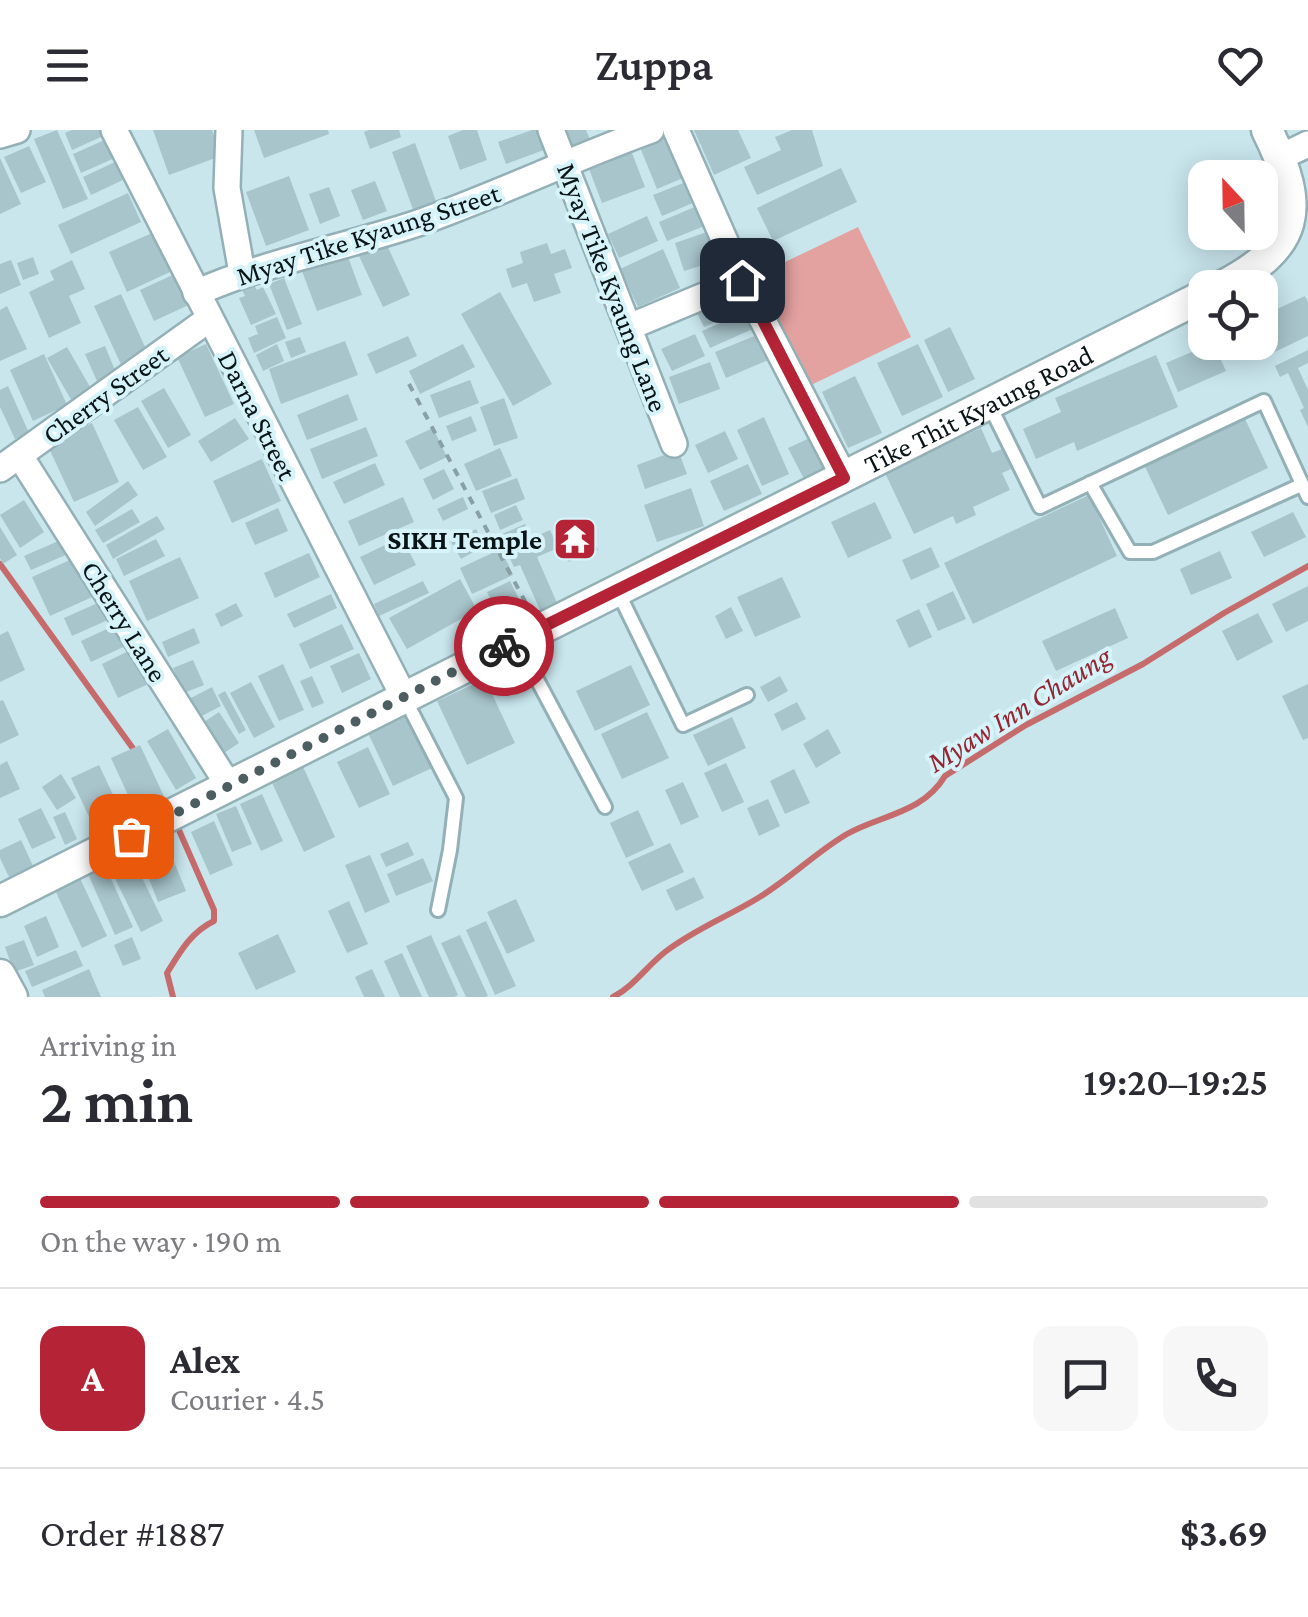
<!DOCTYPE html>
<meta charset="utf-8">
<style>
body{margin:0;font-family:"Crimson Pro",serif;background:#f7f7f7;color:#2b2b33;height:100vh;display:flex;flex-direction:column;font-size:38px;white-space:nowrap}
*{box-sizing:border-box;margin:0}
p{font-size:32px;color:#7c7c81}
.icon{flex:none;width:55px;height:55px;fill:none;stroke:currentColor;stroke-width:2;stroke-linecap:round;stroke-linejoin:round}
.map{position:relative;height:867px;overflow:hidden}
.drawer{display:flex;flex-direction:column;background:#fff;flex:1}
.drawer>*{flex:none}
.needle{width:65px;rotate:338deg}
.tools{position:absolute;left:1188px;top:30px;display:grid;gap:20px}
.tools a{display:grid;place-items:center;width:90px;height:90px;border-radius:20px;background:#fff;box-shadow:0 5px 25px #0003;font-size:50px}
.pin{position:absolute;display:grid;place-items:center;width:85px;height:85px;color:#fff;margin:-42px;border-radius:20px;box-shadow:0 5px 15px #0006}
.courier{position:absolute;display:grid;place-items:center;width:100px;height:100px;margin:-50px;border:8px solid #b52336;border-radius:50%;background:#fff;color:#222;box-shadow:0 2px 12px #0007}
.overview em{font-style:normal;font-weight:600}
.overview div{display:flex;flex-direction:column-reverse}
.overview{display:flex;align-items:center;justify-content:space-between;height:170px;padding:0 40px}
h1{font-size:65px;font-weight:600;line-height:75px}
.bar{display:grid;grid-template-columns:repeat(4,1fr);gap:15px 10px;align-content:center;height:120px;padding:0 40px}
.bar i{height:12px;border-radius:8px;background:#e1e1e2}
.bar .selected{background:#b52336}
.bar p{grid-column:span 4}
.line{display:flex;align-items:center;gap:25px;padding:0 40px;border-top:2px solid #e1e1e2}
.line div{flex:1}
.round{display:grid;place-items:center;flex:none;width:105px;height:105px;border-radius:20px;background:#f7f7f7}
header{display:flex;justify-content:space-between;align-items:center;height:130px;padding:0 40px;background:#fff;font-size:45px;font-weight:600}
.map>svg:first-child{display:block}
</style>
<header><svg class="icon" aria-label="menu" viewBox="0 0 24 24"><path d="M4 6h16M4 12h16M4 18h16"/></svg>Zuppa<svg class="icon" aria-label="heart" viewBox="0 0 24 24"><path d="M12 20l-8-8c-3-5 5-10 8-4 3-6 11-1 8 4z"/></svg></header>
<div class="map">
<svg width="1308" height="867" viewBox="0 0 1308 867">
<rect width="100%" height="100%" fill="#c9e6ed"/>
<path fill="#e3a1a0" d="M858,97L911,207L809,256L756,146Z"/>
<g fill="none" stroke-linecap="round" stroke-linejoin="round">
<g stroke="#c66b6c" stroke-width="6">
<path d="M0,434L137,624"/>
<path d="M173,867L167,843C180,822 191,802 214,791V780L175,691"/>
<path d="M613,867C634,856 647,836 665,822C692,801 724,788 753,771C787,752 813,724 847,704C881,685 923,683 945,646L1026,595L1143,534L1224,483L1308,436"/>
</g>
</g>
<g fill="#a8c5cb">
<path d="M57,0L88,69L63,79L34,9Z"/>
<path d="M72,0H106L108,4L72,20L65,3Z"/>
<path d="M153,0H212L221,26L169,45Z"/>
<path d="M254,0H328L329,4L264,28Z"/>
<path d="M369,0H399L401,7L370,19L364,2Z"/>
<path d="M463,0H477L487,30L460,40L448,6Z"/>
<path d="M532,0H546L552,17L506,34L498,12Z"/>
<path d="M562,0H586L591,12L569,20Z"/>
<path d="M662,0H670L688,46L657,59L637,10Z"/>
<path d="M694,0H738L751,28L714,45Z"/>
<path d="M792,0H812L823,36L757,65L744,37L781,20L775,7Z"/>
<path d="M109,8L117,27L81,43L73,24Z"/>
<path d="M415,13L437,74L414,82L392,22Z"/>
<path d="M629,15L645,57L602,73L586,31Z"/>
<path d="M29,16L46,52L21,63L4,27Z"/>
<path d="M0,28L21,74L0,84Z"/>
<path d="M117,31L125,49L91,65L83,47Z"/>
<path d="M841,38L857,72L773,111L757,78Z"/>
<path d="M289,46L309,100L266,116L246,62Z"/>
<path d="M691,50L700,70L662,86L653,65Z"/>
<path d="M375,51L387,81L363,90L351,60Z"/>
<path d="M329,57L340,86L320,94L309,64Z"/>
<path d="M128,63L141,92L71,124L58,95Z"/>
<path d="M714,69L722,89L667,111L659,92Z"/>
<path d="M647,86L658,111L619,128L608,104Z"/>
<path d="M707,102L716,131L684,141L675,113Z"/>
<path d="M152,103L170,142L127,162L109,122Z"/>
<path d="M386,113L410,165L383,177L359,126Z"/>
<path d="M547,113L551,124L565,119L572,138L554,144L561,163L534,172L527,153L512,158L506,139L523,133L520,122Z"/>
<path d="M344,116L362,165L317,181L299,133Z"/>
<path d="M663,119L680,158L638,177L620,139Z"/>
<path d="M33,127L39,144L23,150L17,133Z"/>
<path d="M11,130L21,155L0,164V134Z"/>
<path d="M72,130L85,159L69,166L81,193L49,208L29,162L54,150L50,141Z"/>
<path d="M179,142L193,173L154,191L140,160Z"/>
<path d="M284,148L302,194L287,200L269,154Z"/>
<path d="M251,149L257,160L263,157L276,184L251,195L239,168L245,166L239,154Z"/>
<path d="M735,155L746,178L704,197L693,175Z"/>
<path d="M500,162L552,254L513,276L461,184Z"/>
<path d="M121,164L150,228L124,241L94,176Z"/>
<path d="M1305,166L1308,173V206L1258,230L1250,212H1260V187Z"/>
<path d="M7,176L27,219L0,231V180Z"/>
<path d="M750,180L757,197L710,218L702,201Z"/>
<path d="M277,187L286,208L254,223L248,208L258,204L255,196Z"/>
<path d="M950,197L975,249L948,262L924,210Z"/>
<path d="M762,203L773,228L726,248L715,222Z"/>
<path d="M695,204L705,226L672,241L661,219Z"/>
<path d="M408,206L417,226L376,244L367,224Z"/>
<path d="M300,207L306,222L291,228L285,212Z"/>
<path d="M345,211L358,245L281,274L269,239Z"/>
<path d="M1213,213L1226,241L1178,262L1166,233Z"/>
<path d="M206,214L234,274L205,287L177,227Z"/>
<path d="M277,214L284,231L263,241L256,225Z"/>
<path d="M463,214L475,237L420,264L409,241Z"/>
<path d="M918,214L943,267L902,286L877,233Z"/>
<path d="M105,216L119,250L100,258L85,224Z"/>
<path d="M67,217L93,262L73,273L47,228Z"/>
<path d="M1308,220V233L1298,238L1308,260V297L1300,280L1304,278L1288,243L1280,247L1275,236Z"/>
<path d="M44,224L67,275L33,291L10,240Z"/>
<path d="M1156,225L1178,277L1077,321L1074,312L1036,329L1023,299L1061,282L1055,268Z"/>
<path d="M710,232L720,259L679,274L669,247Z"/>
<path d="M855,246L882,303L848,318L822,262Z"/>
<path d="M470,250L479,273L439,288L430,265Z"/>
<path d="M8,256L29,303L15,309L0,277V260Z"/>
<path d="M164,258L191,305L168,318L141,271Z"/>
<path d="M348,264L358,290L307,310L297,285Z"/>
<path d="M504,268L518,308L494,316L480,277Z"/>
<path d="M1239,276L1268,338L1168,385L1139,324Z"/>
<path d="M138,277L167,327L143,340L114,290Z"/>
<path d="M471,286L477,301L452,311L446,296Z"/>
<path d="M764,287L789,344L762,356L737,300Z"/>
<path d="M235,288L249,309L211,332L198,311Z"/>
<path d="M92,293L119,352L74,372L47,314Z"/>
<path d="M366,297L378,326L322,349L310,319Z"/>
<path d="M433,298L447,327L420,340L405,311Z"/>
<path d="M981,298L992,323L1002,319L1011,339L1002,343L1010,360L973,377L976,385L956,394L953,386L914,404L885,343Z"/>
<path d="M725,301L738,329L708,343L695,315Z"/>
<path d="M814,306L828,337L804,349L788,318Z"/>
<path d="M500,318L512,346L476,361L464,334Z"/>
<path d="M678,320L687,344L645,359L637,335Z"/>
<path d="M262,329L281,371L232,393L213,351Z"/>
<path d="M375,333L385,355L344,374L333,352Z"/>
<path d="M748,334L762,364L724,381L710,351Z"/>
<path d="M444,339L454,359L433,370L423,349Z"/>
<path d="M517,348L525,369L491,383L482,361Z"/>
<path d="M128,351L138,365L95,396L86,382Z"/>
<path d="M691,358L704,396L657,412L644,375Z"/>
<path d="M1089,365L1117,426L973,494L944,433Z"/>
<path d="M403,367L414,392L359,416L348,391Z"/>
<path d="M463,367L468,379L443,391L437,379Z"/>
<path d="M24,370L44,402L20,418L0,385Z"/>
<path d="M875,372L892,408L848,428L831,392Z"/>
<path d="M516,375L523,390L500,400L494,385Z"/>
<path d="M278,378L288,401L255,415L245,393Z"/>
<path d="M132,379L140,392L103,413L95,400Z"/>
<path d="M1293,382L1306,407L1264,427L1251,402Z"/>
<path d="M157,386L165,399L113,429L106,415Z"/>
<path d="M587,393L598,420L568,432L557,406Z"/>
<path d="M525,394L530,406L507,416L502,404Z"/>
<path d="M0,397L17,425L3,434L0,428Z"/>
<path d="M476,399L484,416L461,429L451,412Z"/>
<path d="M550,400L558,418L537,427L557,473L540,480L520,435L514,437L506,420Z"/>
<path d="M402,407L416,435L374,455L360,427Z"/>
<path d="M63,409L70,423L31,440L24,426Z"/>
<path d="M156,409L165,426L124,446L116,429Z"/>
<path d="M931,417L940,437L911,450L902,430Z"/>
<path d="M501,419L513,445L472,464L460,438Z"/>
<path d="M1220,421L1232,448L1191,465L1180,439Z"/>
<path d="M309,423L320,447L275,468L264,443Z"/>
<path d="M81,425L99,464L50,486L32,447Z"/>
<path d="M180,427L199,468L147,491L129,451Z"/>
<path d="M782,447L801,487L755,507L737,467Z"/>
<path d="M460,449L477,480L407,519L389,488Z"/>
<path d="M423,451L429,463L379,486L374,474Z"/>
<path d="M510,451L529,489L506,500L487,462Z"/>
<path d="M1308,456V491L1286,502L1272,474Z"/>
<path d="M953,461L966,489L938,501L926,474Z"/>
<path d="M331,464L337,478L294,498L287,484Z"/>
<path d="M102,471L110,489L72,506L64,488Z"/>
<path d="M236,473L243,486L221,497L215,484Z"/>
<path d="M731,477L743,501L726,509L715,486Z"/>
<path d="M1115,478L1128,508L1056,541L1042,511Z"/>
<path d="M919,479L932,507L909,518L896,490Z"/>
<path d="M1258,483L1273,512L1237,531L1222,501Z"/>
<path d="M124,491L134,512L91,532L81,511Z"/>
<path d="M342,494L354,519L310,539L299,514Z"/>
<path d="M194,498L200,513L168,527L162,512Z"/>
<path d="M8,501L25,540L0,552V505Z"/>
<path d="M141,515L157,550L118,568L102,534Z"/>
<path d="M359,523L371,549L342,563L330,536Z"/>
<path d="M193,530L204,555L184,563L173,538Z"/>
<path d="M283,534L304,580L279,591L258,546Z"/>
<path d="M631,535L650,575L595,601L576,561Z"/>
<path d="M312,546L324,573L312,578L300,551Z"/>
<path d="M780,546L788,561L768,572L760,557Z"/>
<path d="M485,549L515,613L467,635L437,571Z"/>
<path d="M251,552L275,597L254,608L230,563Z"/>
<path d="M1308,554V608L1303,610L1282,566Z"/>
<path d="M212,557L221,576L198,588L189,569Z"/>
<path d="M225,561L246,600L239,604L218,565Z"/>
<path d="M3,570L19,605L0,614V571Z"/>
<path d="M797,572L806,589L782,601L774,584Z"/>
<path d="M219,582L239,613L224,623L204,592Z"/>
<path d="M647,582L669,628L622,649L601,604Z"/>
<path d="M407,585L432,638L393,656L368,603Z"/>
<path d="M732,587L746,618L708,636L693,605Z"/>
<path d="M168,599L196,648L176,660L147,611Z"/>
<path d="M828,599L841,623L816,638L803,614Z"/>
<path d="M140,615L168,675L139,689L111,628Z"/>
<path d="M368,617L390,664L359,678L337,632Z"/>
<path d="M300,630L335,707L304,722L268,644Z"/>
<path d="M7,631L20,659L0,668V635Z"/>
<path d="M726,633L744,672L722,682L704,643Z"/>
<path d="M99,635L124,688L96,702L71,648Z"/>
<path d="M794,639L810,673L785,684L770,651Z"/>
<path d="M61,644L76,668L57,680L42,657Z"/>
<path d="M683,652L699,687L681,695L665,660Z"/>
<path d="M262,664L283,711L261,721L240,674Z"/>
<path d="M768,669L780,696L759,706L747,678Z"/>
<path d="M236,676L252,714L232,722L216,684Z"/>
<path d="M41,678L56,708L32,719L18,689Z"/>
<path d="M638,680L654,715L626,728L610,693Z"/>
<path d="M65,682L77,709L65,715L53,687Z"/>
<path d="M214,691L233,735L210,745L191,702Z"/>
<path d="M21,710L33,736L9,747L0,728V720Z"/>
<path d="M408,712L414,725L386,737L380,724Z"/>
<path d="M670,713L684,742L642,761L628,732Z"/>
<path d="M168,717L186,761L158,772L141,728Z"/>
<path d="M370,725L390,772L365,783L345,735Z"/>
<path d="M423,728L433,751L396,766L387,744Z"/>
<path d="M134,731L163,791L141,802L112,742Z"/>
<path d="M105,736L133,797L115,805L88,744Z"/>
<path d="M79,746L107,806L82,818L54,758Z"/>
<path d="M694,747L704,768L676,781L666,760Z"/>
<path d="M516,769L535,811L507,824L487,782Z"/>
<path d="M349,771L368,814L347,823L328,781Z"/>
<path d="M46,786L59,817L37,827L24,796Z"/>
<path d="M486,791L516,856L495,865L466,800Z"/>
<path d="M278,804L296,842L256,860L238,823Z"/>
<path d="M431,805L458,865L454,867H429L406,816Z"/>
<path d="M460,805L488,866L485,867H466L441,813Z"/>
<path d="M132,807L141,829L123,836L114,815Z"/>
<path d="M24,810L34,835L14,842L5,817Z"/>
<path d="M76,820L83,836L32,857L25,841Z"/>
<path d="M402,823L422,867H400L384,831Z"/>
<path d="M89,839L101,867H45L42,860Z"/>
<path d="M372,839L385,867H364L355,847Z"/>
</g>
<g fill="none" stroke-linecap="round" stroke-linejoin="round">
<defs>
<g id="service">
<path d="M989,274L1040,377L1264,271L1308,367"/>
<path d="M1090,353L1130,422H1153L1301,355"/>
<path d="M618,462L683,595L747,565"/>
<path d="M517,512L605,677"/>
<path d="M405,569L456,668L450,720L438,780"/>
</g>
<g id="minor">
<path d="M114,0L405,569"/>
<path d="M229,0L227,58L242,143"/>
<path d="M551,0L674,314"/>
<path d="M676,0L742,150L844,347"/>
<path d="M0,5L17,0"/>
<path d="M1281,27L1308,14"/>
<path d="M196,163C266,132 342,118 415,94C495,66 571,29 651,0"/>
<path d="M629,197L742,150"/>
<path d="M20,326L229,656"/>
<path d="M0,339L209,189"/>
</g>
<g id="tertiary">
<path d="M1219,158C1301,116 1306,79 1267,0"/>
<path id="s1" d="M0,771L1205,165"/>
<path d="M0,845L12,867"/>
</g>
</defs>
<use href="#service" stroke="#94b0b7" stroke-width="18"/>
<use href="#minor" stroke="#94b0b7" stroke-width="30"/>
<use href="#tertiary" stroke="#94b0b7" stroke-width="35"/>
<path stroke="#89a0a5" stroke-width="4" stroke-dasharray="8 8" stroke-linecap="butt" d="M409,254L528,477"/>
<use href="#service" stroke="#fff" stroke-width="12"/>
<use href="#minor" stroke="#fff" stroke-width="25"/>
<use href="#tertiary" stroke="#fff" stroke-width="30"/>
</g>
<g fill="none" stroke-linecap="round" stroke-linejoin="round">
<path stroke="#4c5e61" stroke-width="10" stroke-dasharray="0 18" d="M131,706L504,516"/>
<path stroke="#b52336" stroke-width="12" d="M504,516L844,348L742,150"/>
</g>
<defs>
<symbol id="temple-square" viewBox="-11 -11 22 22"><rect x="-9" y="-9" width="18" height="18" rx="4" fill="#b52336" stroke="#d6f3fa"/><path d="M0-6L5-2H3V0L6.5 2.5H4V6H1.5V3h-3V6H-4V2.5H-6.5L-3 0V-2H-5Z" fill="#fff"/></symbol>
</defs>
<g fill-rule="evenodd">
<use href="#temple-square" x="550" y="384" width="50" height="50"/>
</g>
<g text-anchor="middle" stroke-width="8" stroke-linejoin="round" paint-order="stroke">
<g font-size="28" fill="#091416" stroke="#d6f3fa">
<text transform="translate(368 104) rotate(-18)" y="10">Myay Tike Kyaung Street</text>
<text transform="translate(613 157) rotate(69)" y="10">Myay Tike Kyaung Lane</text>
<text transform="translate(105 264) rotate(-36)" y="10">Cherry Street</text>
<text dy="10" stroke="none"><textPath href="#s1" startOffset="1095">Tike Thit Kyaung Road</textPath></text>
<text transform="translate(258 285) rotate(63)" y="10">Darna Street</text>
<text transform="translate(125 491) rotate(58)" y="10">Cherry Lane</text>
</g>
<g font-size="28" font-weight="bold" fill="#091416" stroke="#d6f3fa" text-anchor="end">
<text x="542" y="419">SIKH Temple</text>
</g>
<g font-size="30" font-style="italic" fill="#952631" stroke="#d6f3fa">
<text transform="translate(1019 579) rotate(-32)" y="10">Myaw Inn Chaung</text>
</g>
</g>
</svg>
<div class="tools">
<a><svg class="needle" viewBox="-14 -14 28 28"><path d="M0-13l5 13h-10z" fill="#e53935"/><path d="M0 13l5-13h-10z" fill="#7c7c81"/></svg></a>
<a><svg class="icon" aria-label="locate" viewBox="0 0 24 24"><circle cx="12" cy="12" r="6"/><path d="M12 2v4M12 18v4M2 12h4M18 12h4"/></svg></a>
</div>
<div class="pin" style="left:131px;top:706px;background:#ea580c"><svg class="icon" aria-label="bag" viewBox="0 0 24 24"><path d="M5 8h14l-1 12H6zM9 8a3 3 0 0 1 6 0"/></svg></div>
<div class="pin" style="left:742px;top:150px;background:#1f2937"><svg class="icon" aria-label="home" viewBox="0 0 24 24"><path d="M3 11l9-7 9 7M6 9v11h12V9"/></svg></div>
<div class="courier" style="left:504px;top:516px"><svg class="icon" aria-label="bike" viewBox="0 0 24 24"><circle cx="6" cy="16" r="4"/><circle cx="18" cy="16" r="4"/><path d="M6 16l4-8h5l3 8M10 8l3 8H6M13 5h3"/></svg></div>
</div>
<section class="drawer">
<div class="overview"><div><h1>2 min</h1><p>Arriving in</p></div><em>19:20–19:25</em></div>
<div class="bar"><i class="selected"></i><i class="selected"></i><i class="selected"></i><i></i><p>On the way · 190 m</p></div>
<div class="line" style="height:180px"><b class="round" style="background:#b52336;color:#fff">A</b><div><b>Alex</b><p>Courier · 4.5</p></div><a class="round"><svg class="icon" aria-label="chat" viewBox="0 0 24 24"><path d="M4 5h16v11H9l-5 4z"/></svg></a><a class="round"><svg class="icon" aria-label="phone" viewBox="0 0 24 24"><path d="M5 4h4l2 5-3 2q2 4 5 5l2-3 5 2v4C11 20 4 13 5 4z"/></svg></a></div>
<div class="line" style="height:130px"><div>Order #1887</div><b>$3.69</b></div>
</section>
